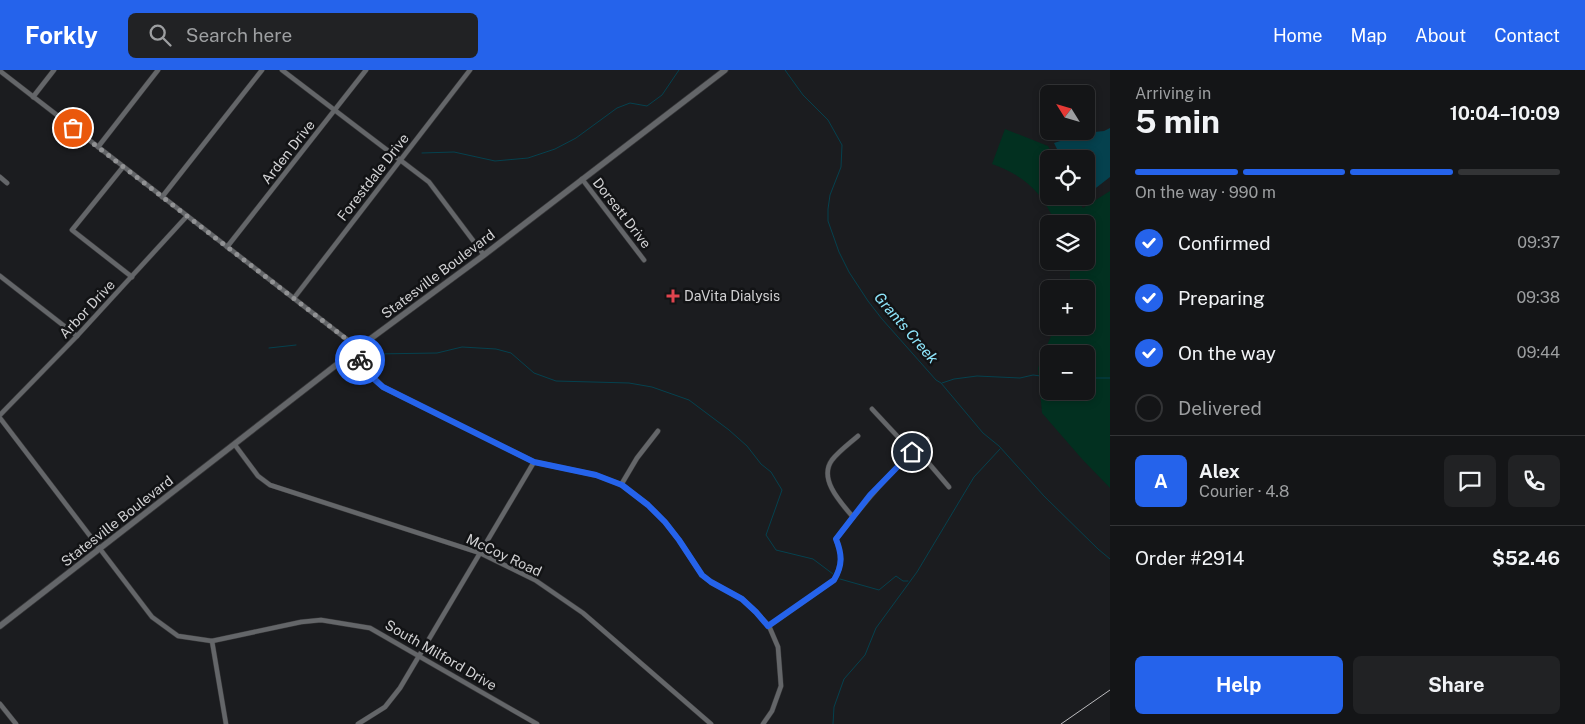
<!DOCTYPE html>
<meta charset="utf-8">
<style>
body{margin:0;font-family:"Public Sans",sans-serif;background:#212224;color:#f1f3f6;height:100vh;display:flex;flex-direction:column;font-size:19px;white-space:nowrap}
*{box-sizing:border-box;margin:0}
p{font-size:16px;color:#9d9fa1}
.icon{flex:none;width:28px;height:28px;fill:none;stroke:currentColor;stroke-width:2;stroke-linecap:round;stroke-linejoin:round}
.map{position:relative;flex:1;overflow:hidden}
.drawer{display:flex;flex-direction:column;background:#141517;width:475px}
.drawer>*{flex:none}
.needle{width:32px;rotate:307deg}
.tools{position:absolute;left:1040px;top:15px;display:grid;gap:10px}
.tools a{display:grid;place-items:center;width:55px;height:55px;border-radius:8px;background:#141517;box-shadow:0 2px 8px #0003,0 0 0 1px #333436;font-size:25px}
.pin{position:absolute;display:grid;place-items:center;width:42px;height:42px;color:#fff;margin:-21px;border:2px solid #fff;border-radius:50%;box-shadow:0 1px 5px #0007}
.courier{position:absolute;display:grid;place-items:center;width:50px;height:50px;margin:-25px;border:4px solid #2563eb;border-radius:50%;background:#fff;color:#222;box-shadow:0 1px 6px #0007}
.overview em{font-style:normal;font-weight:700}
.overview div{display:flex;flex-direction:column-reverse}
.overview{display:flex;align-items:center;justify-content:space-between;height:85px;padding:0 25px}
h1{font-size:32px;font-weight:700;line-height:38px}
.bar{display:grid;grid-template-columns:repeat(4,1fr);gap:8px 5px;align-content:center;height:60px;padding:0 25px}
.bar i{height:6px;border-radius:4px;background:#333436}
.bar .active{background:#2563eb}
.bar p{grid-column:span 4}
.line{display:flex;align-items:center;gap:12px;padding:0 25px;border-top:1px solid #333436}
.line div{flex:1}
.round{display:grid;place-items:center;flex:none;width:52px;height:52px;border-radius:8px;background:#212224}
ol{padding:0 25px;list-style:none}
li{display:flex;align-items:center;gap:15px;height:55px}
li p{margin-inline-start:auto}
li .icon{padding:5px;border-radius:50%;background:#2563eb;color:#fff;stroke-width:4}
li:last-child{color:#9d9fa1}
li i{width:28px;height:28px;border:2px solid #333436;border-radius:50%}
.button{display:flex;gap:10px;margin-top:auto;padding:10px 25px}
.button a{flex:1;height:58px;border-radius:8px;background:#2563eb;color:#fff;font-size:20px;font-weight:700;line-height:58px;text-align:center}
.button a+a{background:#212224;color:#f1f3f6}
header{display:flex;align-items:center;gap:30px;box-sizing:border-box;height:70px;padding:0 25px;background:#2563eb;color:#fff}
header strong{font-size:24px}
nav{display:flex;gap:28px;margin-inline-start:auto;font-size:18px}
.search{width:350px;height:45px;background:#212224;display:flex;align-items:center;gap:12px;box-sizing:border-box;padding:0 18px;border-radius:8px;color:#9d9fa1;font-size:19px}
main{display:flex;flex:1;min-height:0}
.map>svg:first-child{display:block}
</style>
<header>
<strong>Forkly</strong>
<div class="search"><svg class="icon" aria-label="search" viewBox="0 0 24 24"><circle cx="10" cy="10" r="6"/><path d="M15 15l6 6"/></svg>Search here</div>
<nav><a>Home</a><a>Map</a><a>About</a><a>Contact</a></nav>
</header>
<main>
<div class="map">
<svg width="1110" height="654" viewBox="0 0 1110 654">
<rect width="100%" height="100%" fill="#1b1c1f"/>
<path fill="#023020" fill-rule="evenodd" d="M1005,59L1048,76L1055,89H1049V126H1076L1083,138L1110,121V418L1082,389L1042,343L1038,298L1055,256H1086V219H1070V201L1068,191H1086V154H1056C1042,122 1025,106 992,94ZM1049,284H1086V321H1049Z"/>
<path fill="#05414e" d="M1110,58V107L1092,121L1086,120V89H1062L1054,73L1085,63L1104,61Z"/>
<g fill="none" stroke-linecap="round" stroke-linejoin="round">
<g stroke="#05414e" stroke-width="1">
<path d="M785,0L803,25L828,50L842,75L841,97L830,125L828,139V151L839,182L849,202L868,231L882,249L936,310L941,313L983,363L999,376L1044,426L1098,479L1110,489"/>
<path d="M422,83L454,82L495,91L528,88L555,79L576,68L617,38L630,33L647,36L662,25L679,0"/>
<path d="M269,278L296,275"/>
<path d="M375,284L437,283L462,277L496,279L511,283L534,303L556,311L629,313L652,317L689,330L729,360L747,376L761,394L771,402L782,420L766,465L776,480L813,489L833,504"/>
<path d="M1086,308H1110"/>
<path d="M942,313L954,309L977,306L1020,308L1033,305L1049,307"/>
<path d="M840,509L879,520L896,506L903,511H908"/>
<path d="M833,654L834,637L844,609L865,585L876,558L917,502L974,407L1000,379"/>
</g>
<defs>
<g id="minor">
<path d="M282,0L429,112L484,185"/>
<path d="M0,1L358,278"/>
<path d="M33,27L54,0"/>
<path d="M98,77L158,0"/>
<path d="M123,97L72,160L132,207"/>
<path d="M0,107L7,113"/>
<path d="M582,109L644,190"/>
<path d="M162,127L262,0"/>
<path d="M227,177L366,0"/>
<path d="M0,206L77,266"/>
<path d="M294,228L470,0"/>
<path d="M355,282L365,298L383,317L534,392L596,405L622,415L648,435L665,452L679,470L702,505L711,512L742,529L756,542L769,556L778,577L781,616L772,641L763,654"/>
<path d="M872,339L912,382L920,383L949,417"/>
<path d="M0,345L77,266L187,146"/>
<path d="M0,348L152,547L178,566L212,571L301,552L321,550L370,558L537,654"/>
<path d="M235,375L258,406L270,415L480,483L535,510L583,543L711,654"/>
<path d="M621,415L637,388L658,361"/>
<path d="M853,447C841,433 818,409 832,390C839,381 850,373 858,366"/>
<path d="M769,556L834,510C843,495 842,484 836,469C864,433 892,399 927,369"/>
<path d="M212,571L226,654"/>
<path d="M0,634L16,654"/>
<path d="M358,654L385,637L400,618L534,392"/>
</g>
<path id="secondary" d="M0,556L358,278L484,185L725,0"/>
</defs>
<use href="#minor" stroke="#373739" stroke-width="5.5"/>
<use href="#secondary" stroke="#373739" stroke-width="7"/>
<use href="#minor" stroke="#646669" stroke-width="4.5"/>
<use href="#secondary" stroke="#646669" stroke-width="5.5"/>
<path stroke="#bcbcbf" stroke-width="1" d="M1061,654L1110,620"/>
</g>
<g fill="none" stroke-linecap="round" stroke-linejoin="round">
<path stroke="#919294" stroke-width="5" stroke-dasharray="0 9" d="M73,58L353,274L358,278L355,282L360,290"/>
<path stroke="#2563eb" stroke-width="6" d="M360,290L375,310L383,317L534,392L596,405L622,415L648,435L665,452L679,470L702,505L711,512L742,529L756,542L768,556L834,510C843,495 842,484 836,469L870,425L912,382"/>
</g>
<path fill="#e0444e" stroke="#121315" stroke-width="2" d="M670.5 218.5h5v5h5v5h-5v5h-5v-5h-5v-5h5z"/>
<g text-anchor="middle" stroke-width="5" stroke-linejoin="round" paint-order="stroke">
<g font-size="14" fill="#d1d1d3" stroke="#121315">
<text transform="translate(288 82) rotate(-52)" y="5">Arden Drive</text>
<text transform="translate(373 107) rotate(-52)" y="5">Forestdale Drive</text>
<text transform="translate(622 143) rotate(52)" y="5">Dorsett Drive</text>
<text transform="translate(438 204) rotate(-37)" y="5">Statesville Boulevard</text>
<text transform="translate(87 239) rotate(-47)" y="5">Arbor Drive</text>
<text transform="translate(117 451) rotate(-38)" y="5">Statesville Boulevard</text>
<text transform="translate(504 485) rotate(25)" y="5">McCoy Road</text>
<text transform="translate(441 585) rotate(30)" y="5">South Milford Drive</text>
</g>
<g font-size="14" fill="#d1d1d3" stroke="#121315" text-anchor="start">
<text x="684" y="231">DaVita Dialysis</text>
</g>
<g font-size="15" font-style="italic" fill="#8fe6fc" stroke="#121315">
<text transform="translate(906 258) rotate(49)" y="5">Grants Creek</text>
</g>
</g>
</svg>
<div class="tools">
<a><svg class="needle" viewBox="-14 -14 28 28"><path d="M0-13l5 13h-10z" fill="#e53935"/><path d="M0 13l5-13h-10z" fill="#9d9fa1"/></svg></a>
<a><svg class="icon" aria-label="locate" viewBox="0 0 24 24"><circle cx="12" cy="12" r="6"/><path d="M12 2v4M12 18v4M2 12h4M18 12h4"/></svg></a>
<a><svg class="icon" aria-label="layers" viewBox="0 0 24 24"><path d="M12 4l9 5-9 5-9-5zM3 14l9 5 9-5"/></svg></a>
<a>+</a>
<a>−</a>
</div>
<div class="pin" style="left:73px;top:58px;background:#ea580c"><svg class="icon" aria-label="bag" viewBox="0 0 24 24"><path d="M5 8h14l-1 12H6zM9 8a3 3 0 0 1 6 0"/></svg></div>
<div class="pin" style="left:912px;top:382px;background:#1f2937"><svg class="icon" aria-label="home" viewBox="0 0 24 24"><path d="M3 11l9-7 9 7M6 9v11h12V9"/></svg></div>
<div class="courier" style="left:360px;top:290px"><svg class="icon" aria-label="bike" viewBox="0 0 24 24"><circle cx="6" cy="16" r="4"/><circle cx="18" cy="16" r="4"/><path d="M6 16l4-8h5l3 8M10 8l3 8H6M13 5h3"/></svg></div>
</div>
<section class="drawer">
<div class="overview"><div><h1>5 min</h1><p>Arriving in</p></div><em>10:04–10:09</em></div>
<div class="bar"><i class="active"></i><i class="active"></i><i class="active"></i><i></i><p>On the way · 990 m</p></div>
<ol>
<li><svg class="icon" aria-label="check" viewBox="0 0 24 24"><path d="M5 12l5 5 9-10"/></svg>Confirmed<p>09:37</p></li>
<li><svg class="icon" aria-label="check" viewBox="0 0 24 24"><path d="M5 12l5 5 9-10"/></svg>Preparing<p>09:38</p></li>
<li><svg class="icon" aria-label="check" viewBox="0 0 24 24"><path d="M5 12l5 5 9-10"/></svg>On the way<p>09:44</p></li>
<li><i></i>Delivered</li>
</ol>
<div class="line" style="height:90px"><b class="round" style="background:#2563eb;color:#fff">A</b><div><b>Alex</b><p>Courier · 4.8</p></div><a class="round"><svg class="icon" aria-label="chat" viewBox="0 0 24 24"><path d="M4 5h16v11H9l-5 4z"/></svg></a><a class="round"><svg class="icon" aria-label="phone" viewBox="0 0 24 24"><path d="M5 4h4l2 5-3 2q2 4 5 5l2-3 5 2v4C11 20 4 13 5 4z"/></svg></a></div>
<div class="line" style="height:65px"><div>Order #2914</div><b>$52.46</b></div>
<div class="button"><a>Help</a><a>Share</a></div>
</section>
</main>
